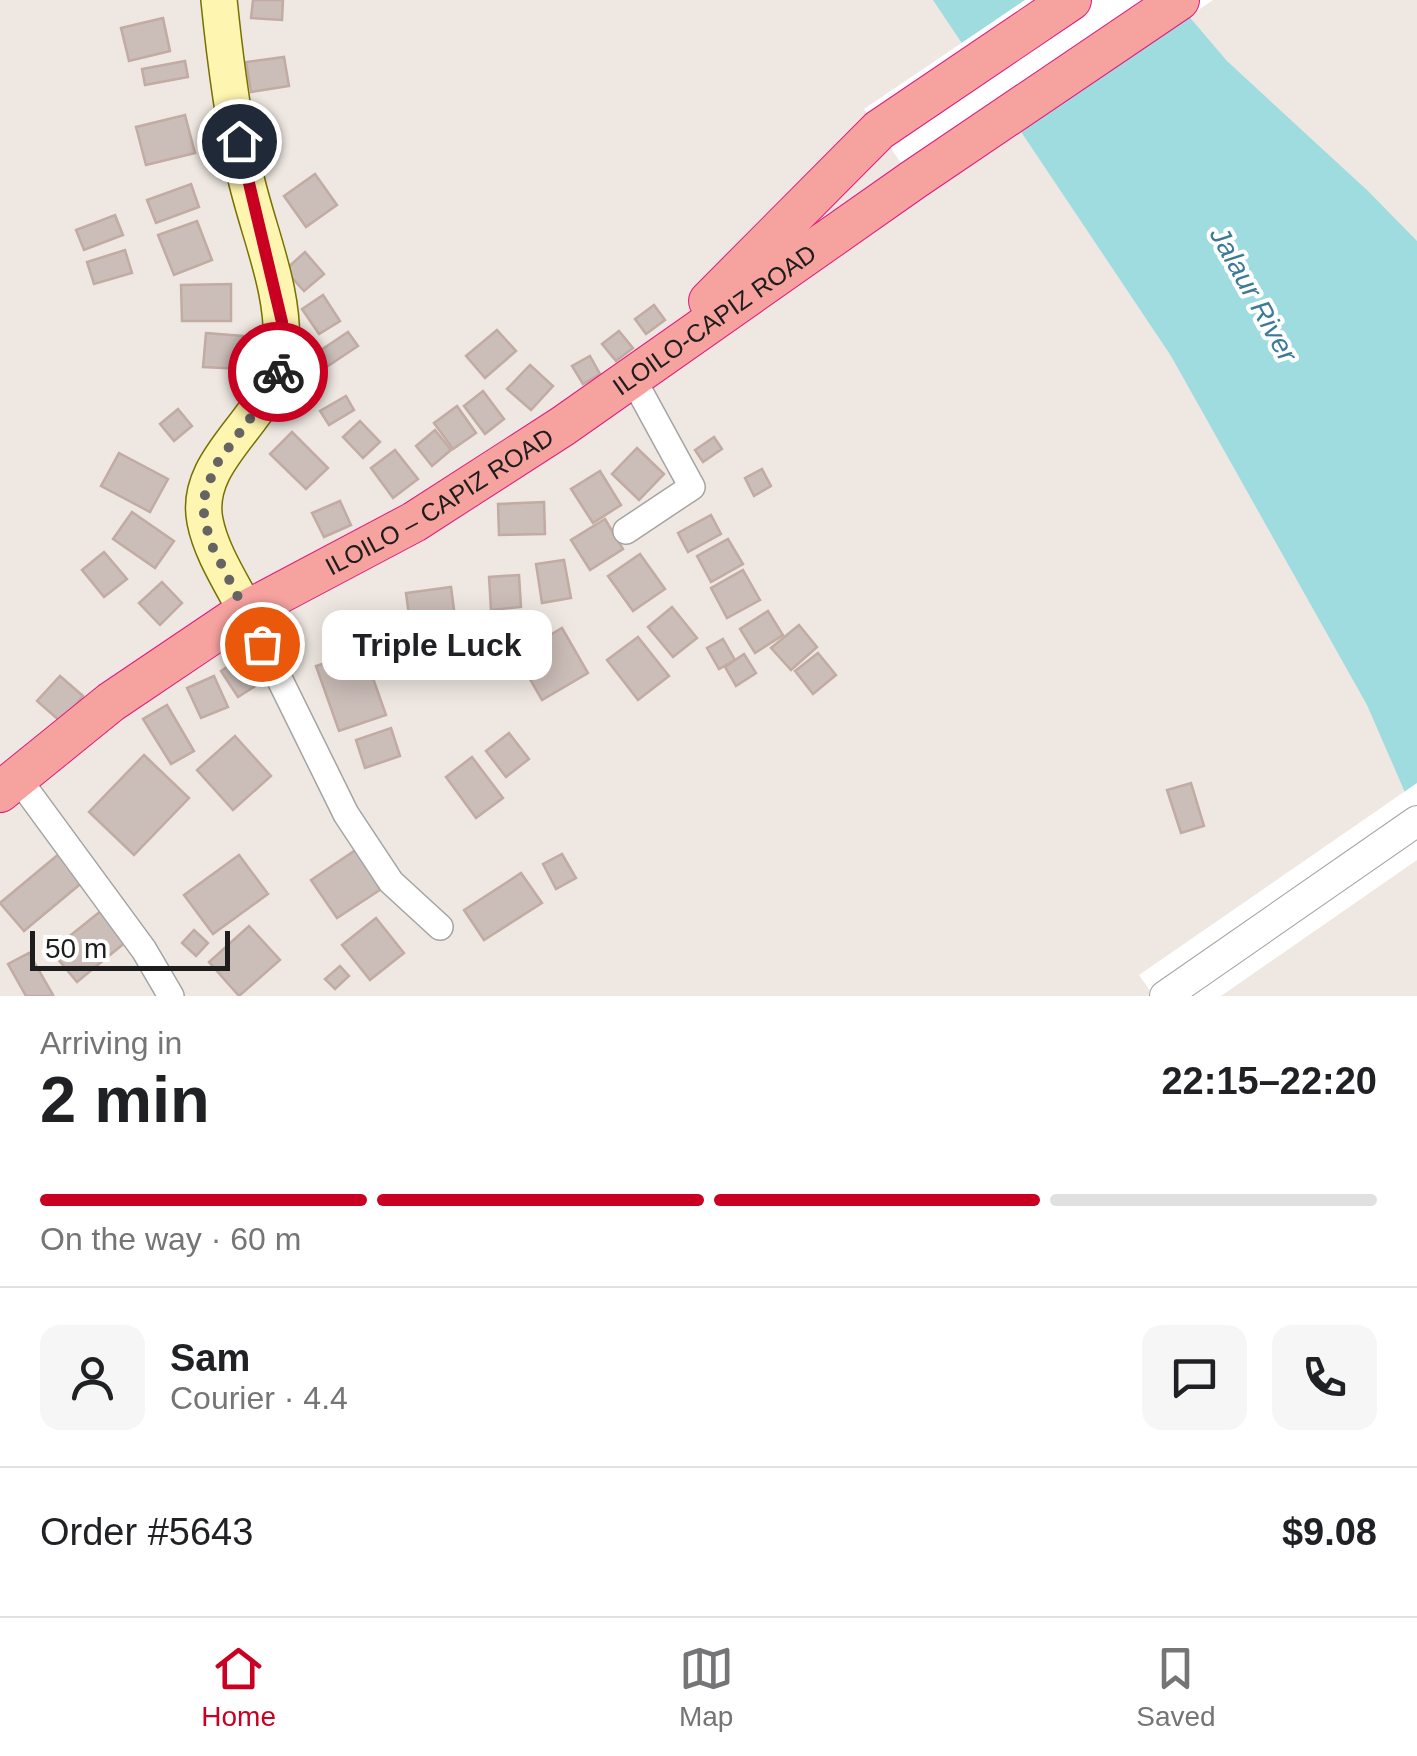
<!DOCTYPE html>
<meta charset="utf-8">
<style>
body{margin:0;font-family:Helvetica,sans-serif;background:#f6f6f6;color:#202124;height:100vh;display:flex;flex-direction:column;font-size:38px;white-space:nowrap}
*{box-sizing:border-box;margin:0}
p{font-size:32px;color:#757577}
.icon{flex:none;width:55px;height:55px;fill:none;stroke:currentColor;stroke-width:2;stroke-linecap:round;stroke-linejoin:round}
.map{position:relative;height:996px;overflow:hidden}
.side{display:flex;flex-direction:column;background:#fff;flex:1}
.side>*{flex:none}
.scale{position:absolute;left:30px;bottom:25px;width:200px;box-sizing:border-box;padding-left:10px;border:5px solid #1d1d1d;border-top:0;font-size:28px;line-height:35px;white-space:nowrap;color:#1d1d1d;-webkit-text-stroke:8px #fff;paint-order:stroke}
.pin{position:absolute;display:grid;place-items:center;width:85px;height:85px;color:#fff;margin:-42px;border:5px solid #fff;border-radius:50%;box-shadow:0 2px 10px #0007}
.courier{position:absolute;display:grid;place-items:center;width:100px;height:100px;margin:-50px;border:8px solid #c90021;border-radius:50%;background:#fff;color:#222;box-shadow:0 2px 12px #0007}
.bubble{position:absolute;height:70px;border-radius:20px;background:#fff;box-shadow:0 5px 25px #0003;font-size:32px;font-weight:600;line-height:70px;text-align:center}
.head em{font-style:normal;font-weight:600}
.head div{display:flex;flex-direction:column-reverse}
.head{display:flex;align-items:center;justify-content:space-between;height:170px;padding:0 40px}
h1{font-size:65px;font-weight:600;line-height:75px}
.bar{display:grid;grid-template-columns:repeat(4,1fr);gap:15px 10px;align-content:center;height:120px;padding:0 40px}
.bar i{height:12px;border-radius:8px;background:#e0e0e0}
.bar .current{background:#c90021}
.bar p{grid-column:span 4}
.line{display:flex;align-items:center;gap:25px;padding:0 40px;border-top:2px solid #e0e0e0}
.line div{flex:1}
.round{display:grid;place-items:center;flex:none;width:105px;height:105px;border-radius:20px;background:#f6f6f6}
.dock{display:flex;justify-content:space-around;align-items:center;height:140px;border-top:2px solid #e0e0e0;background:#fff;font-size:28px;color:#757577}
.dock a{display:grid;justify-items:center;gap:5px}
.dock .current{color:#c90021}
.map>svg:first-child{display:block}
</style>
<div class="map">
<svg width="1417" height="996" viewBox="0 0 1417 996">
<rect width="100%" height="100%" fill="#efe8e2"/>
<path fill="#9fdce0" d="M933,0H1175L1227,61L1368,191L1417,241V820L1367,705L1171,356Z"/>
<g fill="#fff">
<path d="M1025,0H1213L923,195L864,109Z"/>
<path d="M1417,783V860L1221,996H1154L1139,975Z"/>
</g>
<g fill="#cbbdb8" stroke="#c1aba3" stroke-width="2.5">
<path d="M253,0H283L282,20L251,18Z"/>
<path d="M163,18L170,51L129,61L121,28Z"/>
<path d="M284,57L289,86L251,92L246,62Z"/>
<path d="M185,61L188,77L145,85L142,69Z"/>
<path d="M185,115L195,153L146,165L136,127Z"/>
<path d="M315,174L337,205L306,227L284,196Z"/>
<path d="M191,184L199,207L156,223L147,200Z"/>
<path d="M115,215L123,235L84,250L76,230Z"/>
<path d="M197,221L212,260L174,275L158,235Z"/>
<path d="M125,250L132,273L94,284L87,262Z"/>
<path d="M305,252L324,274L304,291L285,270Z"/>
<path d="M231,284V321H182L181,285Z"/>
<path d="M323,295L340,321L319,334L302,309Z"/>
<path d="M654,305L665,320L646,334L635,319Z"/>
<path d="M497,330L516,351L485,378L466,356Z"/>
<path d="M619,331L633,348L616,361L602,344Z"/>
<path d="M348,332L358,346L325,368L315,354Z"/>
<path d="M206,333L243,336L241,369L203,367Z"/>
<path d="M590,356L600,374L583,384L572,366Z"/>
<path d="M530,365L553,386L531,410L507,389Z"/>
<path d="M483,391L504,419L485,434L464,406Z"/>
<path d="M346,396L354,410L329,425L320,411Z"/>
<path d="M457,406L476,433L453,449L434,423Z"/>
<path d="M178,409L192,426L174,441L160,424Z"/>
<path d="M360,421L380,442L363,458L343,437Z"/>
<path d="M435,430L451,450L432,466L416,446Z"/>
<path d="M292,432L328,468L306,489L270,454Z"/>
<path d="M714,437L722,449L703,462L695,450Z"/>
<path d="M637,448L664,474L639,500L612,474Z"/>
<path d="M395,450L418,479L393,498L371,468Z"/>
<path d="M119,453L168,479L150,512L101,486Z"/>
<path d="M762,469L771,486L754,496L745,478Z"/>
<path d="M600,471L621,505L593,523L571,489Z"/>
<path d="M340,501L351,525L324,537L312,513Z"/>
<path d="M544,502L545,534L499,535L498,504Z"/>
<path d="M132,512L174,541L155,568L113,539Z"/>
<path d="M711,515L721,534L688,552L678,533Z"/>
<path d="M605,519L623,549L590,570L571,540Z"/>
<path d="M728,539L743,564L711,582L697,556Z"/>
<path d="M104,552L127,579L104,597L82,570Z"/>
<path d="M640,554L665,589L633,611L608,576Z"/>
<path d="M564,560L571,598L542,603L536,564Z"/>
<path d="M743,570L760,600L727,618L711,588Z"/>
<path d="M519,575L521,607L491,610L489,577Z"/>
<path d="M162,582L182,603L160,625L139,603Z"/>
<path d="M451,587L456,625L411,631L406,593Z"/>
<path d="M672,607L697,638L673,657L648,627Z"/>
<path d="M768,611L783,635L755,653L740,629Z"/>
<path d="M497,622L500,655L459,659L456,625Z"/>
<path d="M799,625L817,647L791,670L771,648Z"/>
<path d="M562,628L588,673L542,700L516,655Z"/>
<path d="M638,637L669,676L638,700L607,660Z"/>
<path d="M723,639L735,660L719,669L707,648Z"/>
<path d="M363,650L386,715L339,731L316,666Z"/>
<path d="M818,653L836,675L813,694L795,671Z"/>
<path d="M744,654L756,673L736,686L725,667Z"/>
<path d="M245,655L263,681L238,697L221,671Z"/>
<path d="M60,676L83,696L61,722L37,701Z"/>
<path d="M214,676L228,707L201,718L187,688Z"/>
<path d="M167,705L194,751L171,764L143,719Z"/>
<path d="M391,728L400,756L365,768L356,740Z"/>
<path d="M509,733L529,759L506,777L486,751Z"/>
<path d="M235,736L271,776L233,810L197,770Z"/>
<path d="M144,755L189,798L134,855L89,812Z"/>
<path d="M472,757L503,798L476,818L446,777Z"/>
<path d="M1191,783L1204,826L1181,833L1167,790Z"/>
<path d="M357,849L383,888L337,918L311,880Z"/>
<path d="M60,853L84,881L24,931L0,903Z"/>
<path d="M562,854L576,878L556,889L543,864Z"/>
<path d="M239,855L268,894L213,934L184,895Z"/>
<path d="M521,873L542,903L484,940L464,910Z"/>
<path d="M102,910L127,941L77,982L51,951Z"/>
<path d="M376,918L404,953L370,980L342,945Z"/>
<path d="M249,926L280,960L239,996L209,962Z"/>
<path d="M194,930L208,943L196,956L182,943Z"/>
<path d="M29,953L53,995L51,996H26L8,964Z"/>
<path d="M340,966L349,976L335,989L325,979Z"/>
</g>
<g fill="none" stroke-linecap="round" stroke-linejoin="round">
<defs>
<g id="minor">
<path d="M626,531L692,487L633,379"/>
<path d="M246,611L346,814L391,882L440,927"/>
<path d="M17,777L144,950L171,996"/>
</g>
<path id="tertiary" d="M1165,996L1417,821"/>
<path id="secondary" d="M219,0C225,59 232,116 245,174C258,233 286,291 281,352C276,417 192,456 205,521C211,552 231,582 246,611"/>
<g id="trunk">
<path d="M709,301L879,130L1071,0"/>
<path id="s1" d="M0,792L111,702L246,611L414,522L563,426L913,180L1179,0"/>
</g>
</defs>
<use href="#minor" stroke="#a4a4a4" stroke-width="28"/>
<use href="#tertiary" stroke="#a4a4a4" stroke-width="32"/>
<use href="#secondary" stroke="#777100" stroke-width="38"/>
<use href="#trunk" stroke="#e3187f" stroke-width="42"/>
<use href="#minor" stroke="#fff" stroke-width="25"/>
<use href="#tertiary" stroke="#fff" stroke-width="30"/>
<use href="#secondary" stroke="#fef5b1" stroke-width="35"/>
<use href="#trunk" stroke="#f6a29f" stroke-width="40"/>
</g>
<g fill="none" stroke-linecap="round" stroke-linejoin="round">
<path stroke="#666462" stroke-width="10" stroke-dasharray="0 18" d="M262,644L212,546L204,519V498L215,466L275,385L278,372"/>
<path stroke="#c90021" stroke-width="12" d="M239,141L282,322L278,372"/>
</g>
<g text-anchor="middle" stroke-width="8" stroke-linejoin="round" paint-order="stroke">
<g font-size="25" fill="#1d1d1d" stroke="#fff">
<text dy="9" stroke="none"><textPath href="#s1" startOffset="858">ILOILO-CAPIZ ROAD</textPath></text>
<text dy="9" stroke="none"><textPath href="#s1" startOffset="528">ILOILO – CAPIZ ROAD</textPath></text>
</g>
<g font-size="28" font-style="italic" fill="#3c7a9a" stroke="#fff">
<text transform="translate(1254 294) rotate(61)" y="10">Jalaur River</text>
</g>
</g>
</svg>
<div class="scale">50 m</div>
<div class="pin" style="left:262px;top:644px;background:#ea580c"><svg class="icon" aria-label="bag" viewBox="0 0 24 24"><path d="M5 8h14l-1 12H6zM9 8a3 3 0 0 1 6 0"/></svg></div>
<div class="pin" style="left:239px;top:141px;background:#1f2937"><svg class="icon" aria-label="home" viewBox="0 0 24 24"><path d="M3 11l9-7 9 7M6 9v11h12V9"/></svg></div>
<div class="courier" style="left:278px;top:372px"><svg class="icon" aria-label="bike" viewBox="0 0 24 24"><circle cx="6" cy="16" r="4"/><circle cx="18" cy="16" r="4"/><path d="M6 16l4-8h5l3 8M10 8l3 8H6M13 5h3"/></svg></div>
<div class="bubble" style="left:322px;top:610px;width:230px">Triple Luck</div>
</div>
<section class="side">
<div class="head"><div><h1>2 min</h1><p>Arriving in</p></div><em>22:15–22:20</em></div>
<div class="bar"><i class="current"></i><i class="current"></i><i class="current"></i><i></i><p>On the way · 60 m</p></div>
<div class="line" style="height:180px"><a class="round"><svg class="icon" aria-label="person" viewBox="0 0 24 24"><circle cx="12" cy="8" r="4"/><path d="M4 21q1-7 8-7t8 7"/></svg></a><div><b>Sam</b><p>Courier · 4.4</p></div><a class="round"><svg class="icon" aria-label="chat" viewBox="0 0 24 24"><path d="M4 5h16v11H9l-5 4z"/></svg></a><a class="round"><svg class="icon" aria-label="phone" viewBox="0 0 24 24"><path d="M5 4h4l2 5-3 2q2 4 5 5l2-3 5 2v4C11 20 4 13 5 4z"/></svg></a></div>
<div class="line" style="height:130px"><div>Order #5643</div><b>$9.08</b></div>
</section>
<nav class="dock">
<a class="current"><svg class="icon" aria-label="home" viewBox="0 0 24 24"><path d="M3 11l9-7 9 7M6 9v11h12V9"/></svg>Home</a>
<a><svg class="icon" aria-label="map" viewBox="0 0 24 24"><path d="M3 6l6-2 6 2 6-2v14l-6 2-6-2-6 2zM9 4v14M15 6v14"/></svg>Map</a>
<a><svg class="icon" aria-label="saved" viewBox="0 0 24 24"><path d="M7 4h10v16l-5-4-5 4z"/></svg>Saved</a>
</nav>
